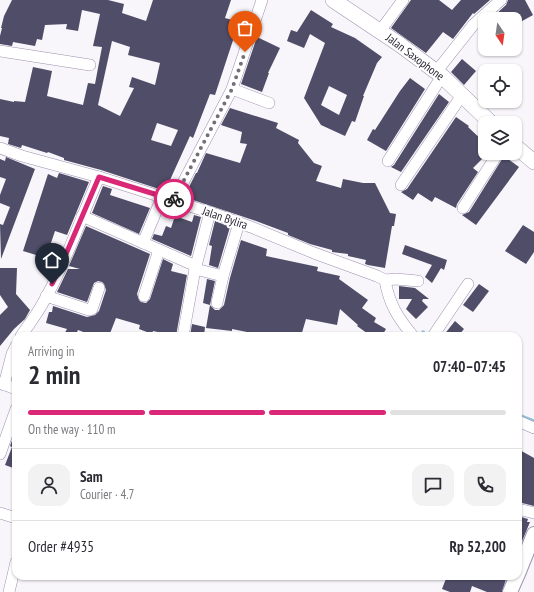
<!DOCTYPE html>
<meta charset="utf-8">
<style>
body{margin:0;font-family:"PT Sans Narrow",sans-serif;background:#f2f2f3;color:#2b2b33;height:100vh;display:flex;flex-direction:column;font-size:15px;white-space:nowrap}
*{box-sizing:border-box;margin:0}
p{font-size:13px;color:#7c7c81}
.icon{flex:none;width:22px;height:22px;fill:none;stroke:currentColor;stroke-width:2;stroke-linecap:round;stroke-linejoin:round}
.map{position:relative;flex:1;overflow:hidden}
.side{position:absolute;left:12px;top:332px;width:510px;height:248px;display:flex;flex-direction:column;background:#fff;border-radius:12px;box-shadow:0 1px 3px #0004}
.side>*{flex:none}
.needle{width:26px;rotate:167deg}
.tools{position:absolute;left:478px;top:12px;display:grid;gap:8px}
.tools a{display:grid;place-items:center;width:44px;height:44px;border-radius:8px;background:#fff;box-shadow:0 1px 3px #0004;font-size:20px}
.pin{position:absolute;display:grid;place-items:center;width:34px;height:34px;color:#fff;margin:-41px -17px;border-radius:50% 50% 50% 0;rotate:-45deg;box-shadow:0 0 4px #0007}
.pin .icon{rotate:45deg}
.courier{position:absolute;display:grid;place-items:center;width:40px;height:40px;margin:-20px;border:3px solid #db2777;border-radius:50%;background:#fff;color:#222;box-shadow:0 1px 5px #0007}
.head em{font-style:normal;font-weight:800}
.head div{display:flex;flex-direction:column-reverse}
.head{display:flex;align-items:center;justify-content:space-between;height:68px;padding:0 16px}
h1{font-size:26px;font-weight:800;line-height:30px}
.bar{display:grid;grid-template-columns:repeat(4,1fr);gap:6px 4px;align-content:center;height:48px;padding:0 16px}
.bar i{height:5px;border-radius:3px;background:#e1e1e2}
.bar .active{background:#db2777}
.bar p{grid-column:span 4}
.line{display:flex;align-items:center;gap:10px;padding:0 16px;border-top:1px solid #e1e1e2}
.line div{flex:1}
.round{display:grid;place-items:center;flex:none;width:42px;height:42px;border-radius:12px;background:#f2f2f3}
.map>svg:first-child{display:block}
</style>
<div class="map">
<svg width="534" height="592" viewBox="0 0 534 592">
<rect width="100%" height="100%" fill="#f8f5fb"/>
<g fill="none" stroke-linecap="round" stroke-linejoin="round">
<g stroke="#95c0dc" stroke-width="3.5">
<path d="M423,332L428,336"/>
<path d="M518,415L534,421"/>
</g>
</g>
<g fill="#504d68" fill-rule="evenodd">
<path d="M12,0H108L124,4L122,13L146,21L153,0H231L225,18L239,22L215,95L210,94L193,138L190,136L165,191L101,170L64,160V158L48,152L47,153L22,145L21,148L8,144L9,138L0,136V99L14,102V101L25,102L33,67L52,71L47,96L83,105L88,83L95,84L102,47L93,46L100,14L82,10L78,31L66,29L67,24L45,25L42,40L37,39L35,46L13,42L12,46L0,44V36L2,28H1L4,16ZM112,41L130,47L128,55L160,63L155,85L132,77L129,87L134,88L120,116L98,105ZM157,123L178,130L171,146L151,140Z"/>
<path d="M411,0H439L452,10L461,0H490L474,14L473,13L453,39L443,32L426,53L391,28Z"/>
<path d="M508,0H525L533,15L515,25V19H497L495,15L506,5Z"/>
<path d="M311,10L333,24L331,27L355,38L382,57L377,63L363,96H364L355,122L352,121L345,136L321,125L304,98L325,43L310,34L304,48L287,41L291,30L297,32ZM329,86L347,95L339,115L321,105Z"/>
<path d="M257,37L280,48L268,73H269L262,92L241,84Z"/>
<path d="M462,59L476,71L464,85L451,72Z"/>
<path d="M410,78L425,89L386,151L367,140L373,129L375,130L400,91Z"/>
<path d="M439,94L449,102L401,172L391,167L394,165Z"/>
<path d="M230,108L278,123L276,128L299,140L298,143L314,163L322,166L316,181L341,188L343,179L363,183H375L390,213L396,214L394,226H392L385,268L368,265L365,264L366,260L348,256V254L332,252V250L310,244L288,235V233L253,220L184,197L196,173H197L206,153L240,163L247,144L240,143L242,132L221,125Z"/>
<path d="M456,117L469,126L468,127L485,143V156L473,168L478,172L457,204L456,208L435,197L432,202L418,193L413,200L401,192L407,189Z"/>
<path d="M504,156L519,167L476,225L462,215L469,212Z"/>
<path d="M6,157L35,169L1,259L0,224L3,225L10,207L0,203V195L6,179L0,177V159L5,161Z"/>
<path d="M59,173L89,182L67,235L55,231L46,258L23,251L48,174L57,178Z"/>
<path d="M103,186L112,189L110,195L150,208L139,234L92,213Z"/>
<path d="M194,215L201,217L191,256L152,239L154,234L162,236L166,226L171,228L175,216L192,222Z"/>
<path d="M215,221L230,227L218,268L209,265L212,246L209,245Z"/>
<path d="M523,225L534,232V252L526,264L505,251Z"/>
<path d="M86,226L150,254L137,294L139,300L141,302L146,303L150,299L163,259L173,264L171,271L187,275L176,336L153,331L152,334L139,329L140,325L116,318L109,336H94L78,330L75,336H63L67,329L46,323L49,312H52L53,306L87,317L95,315L99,311L106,290L104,284L102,282L98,281L94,283L87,302L57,292L68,269H80L69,266Z"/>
<path d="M241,240L267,249L266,256L318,267L317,271L340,276L339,279L368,300L362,308L376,318L374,322L386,329L382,336H371L357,326L358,325L340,309L337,325L306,319L301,336L292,333L291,336H257L252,335V333L232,329V331L206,328L210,305L203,303L207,279L215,281L210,305L215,310H219L224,305L230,278Z"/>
<path d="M405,245L447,260L444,270L441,268L432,283L425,277L432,265L402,254Z"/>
<path d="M0,268H17L16,294L30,310L25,319L14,329L0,346V315L8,307L0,295Z"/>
<path d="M479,284L489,291L473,312L463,305Z"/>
<path d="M399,286L415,288L429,299H423L422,301L428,307L416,319L406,309L412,299H399Z"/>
<path d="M455,321L464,329L458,336H443Z"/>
<path d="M192,324L205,327L204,336H190Z"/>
<path d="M16,430V469L5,465L12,447L10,446Z"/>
<path d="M518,449L534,458V506L518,502Z"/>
<path d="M518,516L528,519L527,522H530L518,551Z"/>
<path d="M447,576L459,580L461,576H487L496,580L497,576H507L502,592H487L472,586L470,592H450L442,589Z"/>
</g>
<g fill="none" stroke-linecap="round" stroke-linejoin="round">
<defs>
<g id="minor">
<path d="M380,31L403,0"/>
<path d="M0,51L90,65"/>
<path d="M436,72L474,24L501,0"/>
<path d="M232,89L269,103"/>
<path d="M0,148L22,156L99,177L215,214L251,227L314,253L377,276L385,280C389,304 398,318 413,336"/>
<path d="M388,161L442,76"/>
<path d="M401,185L462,95"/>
<path d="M174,200L232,89L262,0"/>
<path d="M463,208L498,153"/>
<path d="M82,216L196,266L195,269L223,276"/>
<path d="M143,243L162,197"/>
<path d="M196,266L210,212"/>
<path d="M385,280L396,279L418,281"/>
<path d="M46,296L89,310L92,309L99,288"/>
<path d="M144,296L159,250"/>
<path d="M217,303L223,276L239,223"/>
<path d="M21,336C27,327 34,318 40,308C64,268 80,220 99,177"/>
<path d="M183,336L195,269"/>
<path d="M433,336L468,284"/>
<path d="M0,383L16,389"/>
<path d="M4,385L12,354L16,346"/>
<path d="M518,421L534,428"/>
<path d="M0,454L16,409"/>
<path d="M518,509L534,513"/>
<path d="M0,513L16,518"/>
<path d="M9,592L16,562"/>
</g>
<g id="tertiary">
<path d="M518,574L534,534"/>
<path d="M510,592L517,576"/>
</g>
<g id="secondary">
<path d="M333,0L399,44L442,76L491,123"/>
<path d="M515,146L534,162"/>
</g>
</defs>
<use href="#minor" stroke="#9e91af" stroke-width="12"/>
<use href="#tertiary" stroke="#9e91af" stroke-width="16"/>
<use href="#secondary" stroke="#9e91af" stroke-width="16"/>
<use href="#minor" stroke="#fff" stroke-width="11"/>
<use href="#tertiary" stroke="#fff" stroke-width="14"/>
<use href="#secondary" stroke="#fff" stroke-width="15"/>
</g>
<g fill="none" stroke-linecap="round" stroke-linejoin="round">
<path stroke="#74707a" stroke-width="4" stroke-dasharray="0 7.2" d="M174,199L232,89L245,52"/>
<path stroke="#db2777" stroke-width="5" d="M52,284L60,268L99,177L174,200V199"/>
</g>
<g text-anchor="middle" stroke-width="4" stroke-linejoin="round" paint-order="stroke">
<g font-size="12" fill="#2d2834" stroke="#fff">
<text transform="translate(415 57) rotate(37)" y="4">Jalan Saxophone</text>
<text transform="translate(225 218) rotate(19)" y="4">Jalan Bylira</text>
</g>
</g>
</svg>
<div class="tools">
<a><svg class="needle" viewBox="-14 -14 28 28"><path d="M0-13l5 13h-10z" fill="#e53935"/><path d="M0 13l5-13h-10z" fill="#7c7c81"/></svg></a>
<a><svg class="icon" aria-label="locate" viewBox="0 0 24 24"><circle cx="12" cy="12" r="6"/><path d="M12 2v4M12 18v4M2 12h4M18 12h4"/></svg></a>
<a><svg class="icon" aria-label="layers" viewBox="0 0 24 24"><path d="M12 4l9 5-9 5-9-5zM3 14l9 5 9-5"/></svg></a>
</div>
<div class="pin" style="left:245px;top:52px;background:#ea580c"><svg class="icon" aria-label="bag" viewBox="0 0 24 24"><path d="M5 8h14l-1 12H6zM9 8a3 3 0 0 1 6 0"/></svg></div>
<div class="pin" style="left:52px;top:284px;background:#1f2937"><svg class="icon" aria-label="home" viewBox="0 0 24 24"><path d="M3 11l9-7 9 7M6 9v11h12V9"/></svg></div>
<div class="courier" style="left:174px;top:199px"><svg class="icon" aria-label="bike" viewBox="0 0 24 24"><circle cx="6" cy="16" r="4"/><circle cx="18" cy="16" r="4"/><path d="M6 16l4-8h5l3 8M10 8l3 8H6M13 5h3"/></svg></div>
<section class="side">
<div class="head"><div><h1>2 min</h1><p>Arriving in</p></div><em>07:40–07:45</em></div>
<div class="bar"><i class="active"></i><i class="active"></i><i class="active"></i><i></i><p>On the way · 110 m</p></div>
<div class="line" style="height:72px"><a class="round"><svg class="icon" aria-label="person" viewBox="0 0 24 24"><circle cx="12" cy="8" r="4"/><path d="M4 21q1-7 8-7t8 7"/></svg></a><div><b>Sam</b><p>Courier · 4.7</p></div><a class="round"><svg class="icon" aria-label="chat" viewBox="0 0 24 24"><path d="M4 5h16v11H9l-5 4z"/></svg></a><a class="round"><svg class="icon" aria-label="phone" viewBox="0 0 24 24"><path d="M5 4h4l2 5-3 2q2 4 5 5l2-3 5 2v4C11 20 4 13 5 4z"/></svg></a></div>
<div class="line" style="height:52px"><div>Order #4935</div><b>Rp 52,200</b></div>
</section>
</div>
